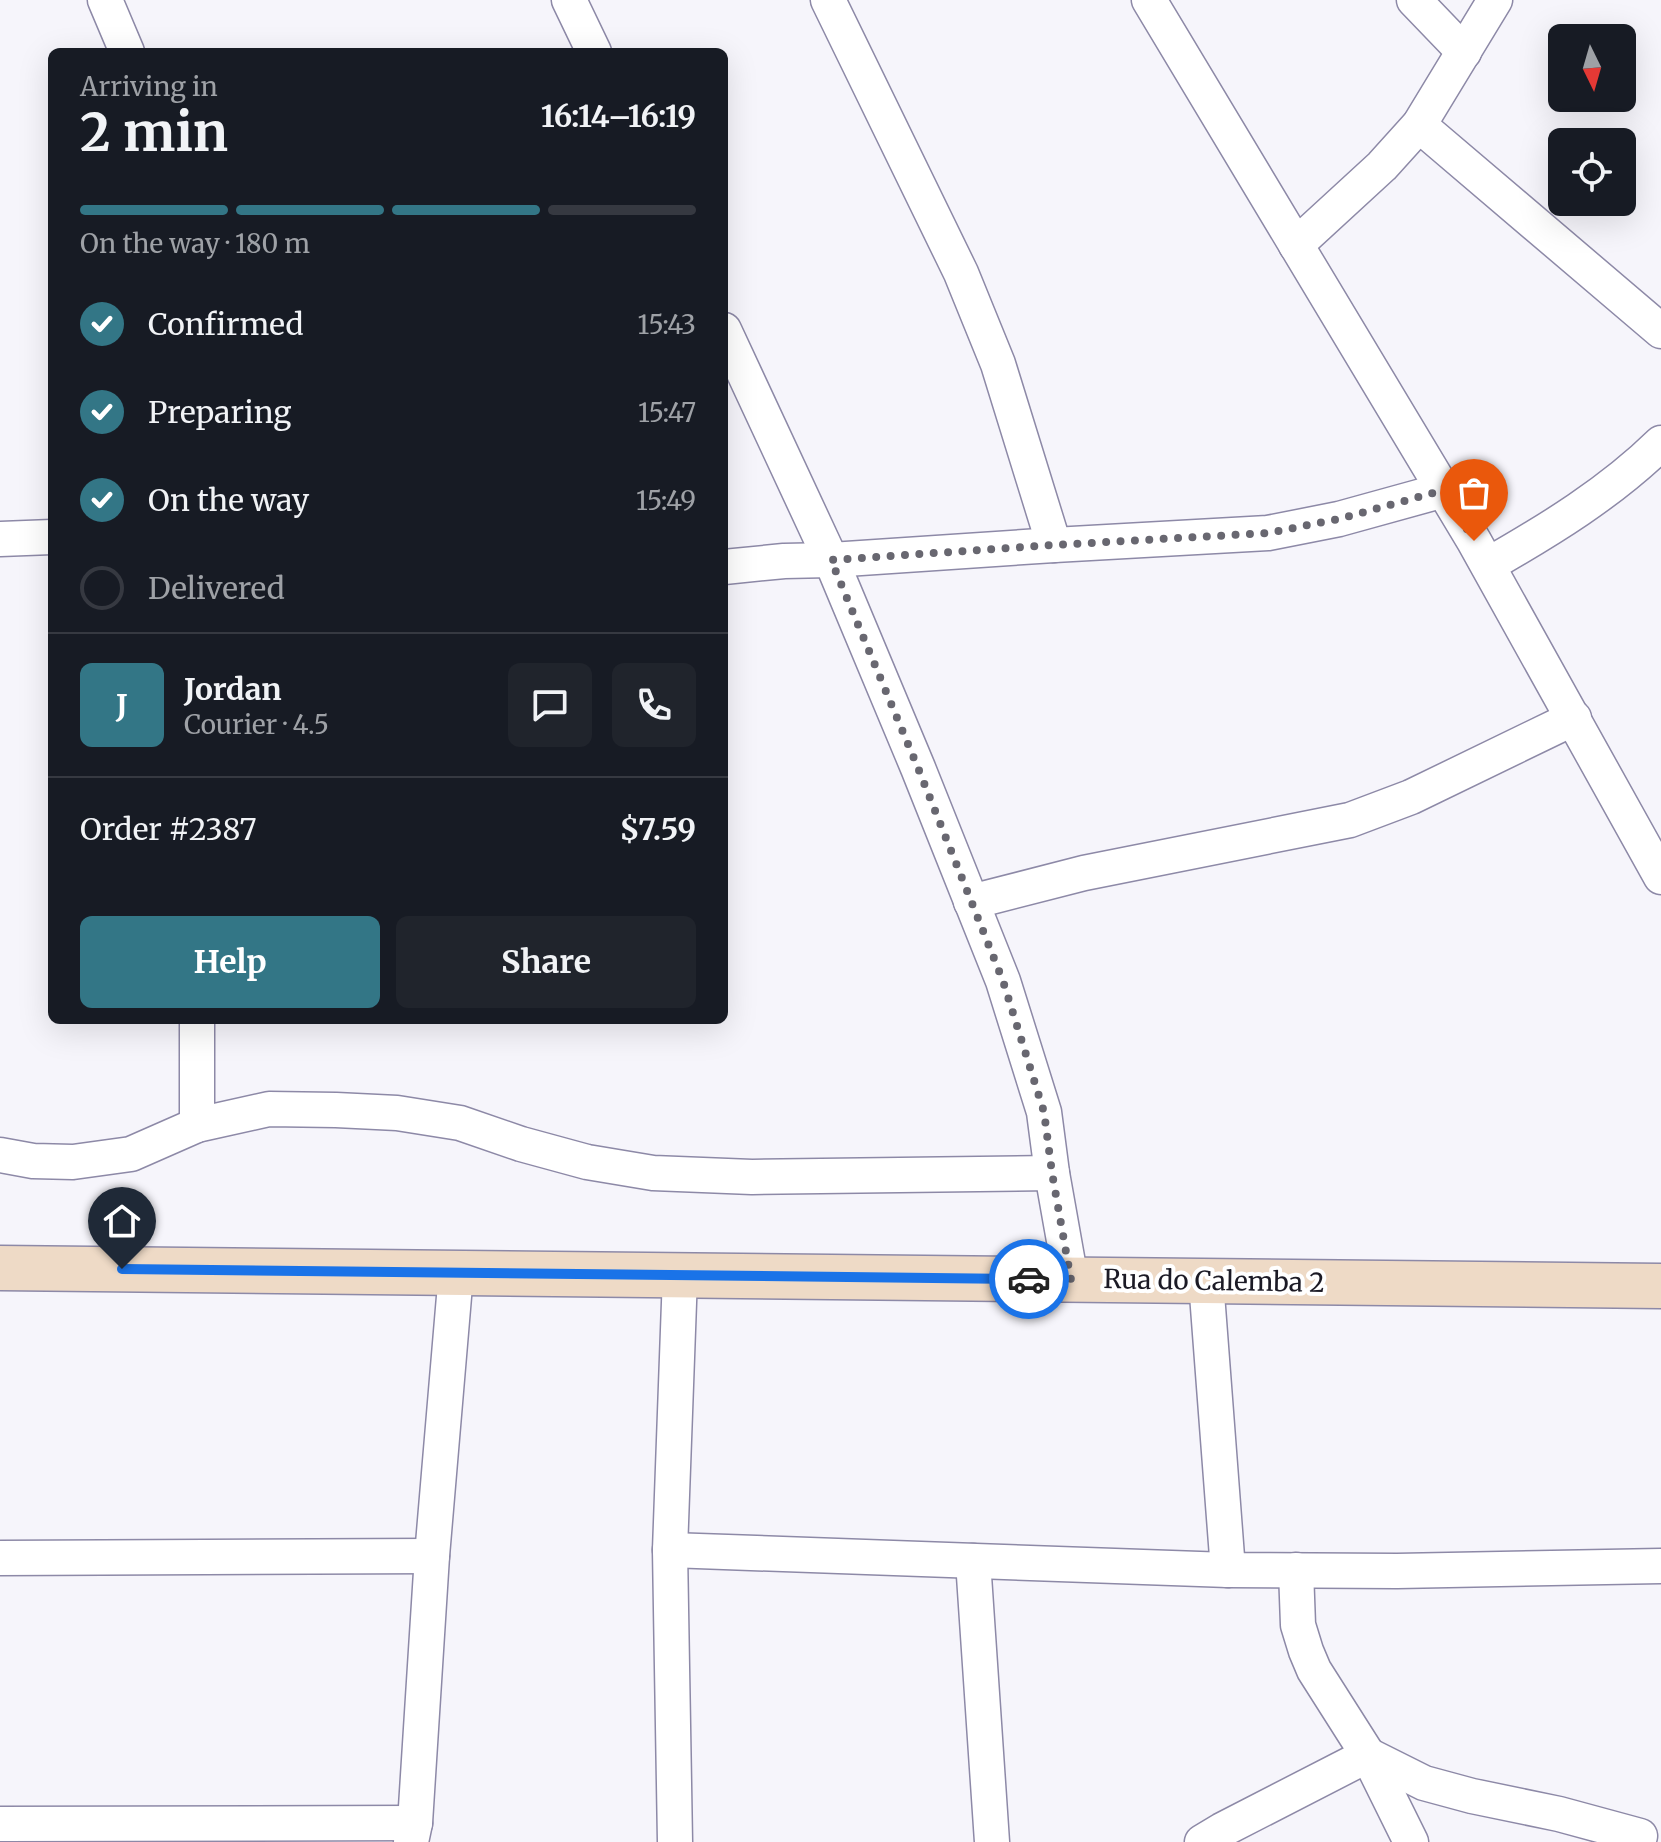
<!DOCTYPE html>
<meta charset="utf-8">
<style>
body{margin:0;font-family:Merriweather,serif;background:#20242c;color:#f1f3f6;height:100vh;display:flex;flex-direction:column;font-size:30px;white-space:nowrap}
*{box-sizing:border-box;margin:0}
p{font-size:26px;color:#9ea1a6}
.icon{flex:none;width:44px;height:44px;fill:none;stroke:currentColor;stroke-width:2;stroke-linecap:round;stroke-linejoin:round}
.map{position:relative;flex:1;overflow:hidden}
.details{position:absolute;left:48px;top:48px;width:680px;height:976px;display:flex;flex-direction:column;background:#171b24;border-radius:12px;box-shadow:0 8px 32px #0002}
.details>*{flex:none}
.needle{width:52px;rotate:175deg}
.tools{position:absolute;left:1548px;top:24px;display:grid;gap:16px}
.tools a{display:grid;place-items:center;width:88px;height:88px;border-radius:12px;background:#171b24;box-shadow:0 8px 32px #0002;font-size:40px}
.pin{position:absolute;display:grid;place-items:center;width:68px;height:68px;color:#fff;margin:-82px -34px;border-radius:50% 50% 50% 0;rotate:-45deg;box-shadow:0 0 8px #0007}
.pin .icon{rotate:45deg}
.courier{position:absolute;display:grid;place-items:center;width:80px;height:80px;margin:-40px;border:6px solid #1a73e8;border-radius:50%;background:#fff;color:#222;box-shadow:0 2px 10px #0007}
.headline em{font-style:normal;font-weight:700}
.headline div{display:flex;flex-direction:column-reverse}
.headline{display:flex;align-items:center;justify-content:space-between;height:136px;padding:0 32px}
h1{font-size:52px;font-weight:700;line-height:60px}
.bar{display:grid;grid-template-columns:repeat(4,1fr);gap:12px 8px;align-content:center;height:96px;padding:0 32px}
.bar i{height:10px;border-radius:6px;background:#363941}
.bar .on{background:#337686}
.bar p{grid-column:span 4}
.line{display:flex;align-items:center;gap:20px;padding:0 32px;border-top:2px solid #363941}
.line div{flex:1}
.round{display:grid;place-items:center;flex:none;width:84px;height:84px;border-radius:12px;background:#20242c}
ol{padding:0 32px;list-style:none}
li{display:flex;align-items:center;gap:24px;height:88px}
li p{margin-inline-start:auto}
li .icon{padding:8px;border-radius:50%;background:#337686;color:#fff;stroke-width:4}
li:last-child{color:#9ea1a6}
li i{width:44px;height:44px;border:4px solid #363941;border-radius:50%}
.primary-button{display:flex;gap:16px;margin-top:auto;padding:16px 32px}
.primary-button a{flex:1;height:92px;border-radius:12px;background:#337686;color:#fff;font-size:32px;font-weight:700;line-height:92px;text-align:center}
.primary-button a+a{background:#20242c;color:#f1f3f6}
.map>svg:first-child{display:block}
</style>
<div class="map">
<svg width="1661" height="1842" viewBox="0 0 1661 1842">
<rect width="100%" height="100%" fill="#f6f5fb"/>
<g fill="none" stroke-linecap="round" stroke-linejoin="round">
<defs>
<g id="street">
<path d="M105,0L127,52"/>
<path d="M569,0L594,52"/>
<path d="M828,0L961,273L998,364L1054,545"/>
<path d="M1149,0L1474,541L1661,877"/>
<path d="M1414,0L1464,52"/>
<path d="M1419,125L1661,331"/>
<path d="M1296,245L1382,166L1419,125L1495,0"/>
<path d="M724,330L831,560L918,768L1003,981L1044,1112L1052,1173L1071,1280"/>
<path d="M0,539L52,537"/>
<path d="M1488,565C1549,530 1610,493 1661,443"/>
<path d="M724,567L784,561L831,560L1054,545L1268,533L1339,519L1444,490"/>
<path d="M971,902L1084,873L1350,820L1411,797L1574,718"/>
<path d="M197,1125V1020"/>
<path d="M0,1155L33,1161L73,1162L131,1154L197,1125L269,1109L336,1110L397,1113L460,1123L521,1144L587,1162L653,1173L752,1177L1052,1173"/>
<path d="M1206,1281L1228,1570"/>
<path d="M670,1550L1228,1570L1397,1571L1661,1566"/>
<path d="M0,1558L432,1556"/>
<path d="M973,1561L992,1842"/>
<path d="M1296,1570L1298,1625L1306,1651L1314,1670L1368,1755L1411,1842"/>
<path d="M1368,1755L1424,1783L1472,1796L1559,1814L1640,1836"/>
<path d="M0,1824L415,1823"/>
<path d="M411,1842L415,1823L432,1556L456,1273"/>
<path d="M675,1842L670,1550L680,1275"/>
<path d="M1202,1842L1222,1830L1368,1755"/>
</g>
<path id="secondary" d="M0,1268L1661,1286"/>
</defs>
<use href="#street" stroke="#8d89a7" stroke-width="37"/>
<use href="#secondary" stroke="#8d89a7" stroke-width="47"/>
<use href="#street" stroke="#fff" stroke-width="34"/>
<use href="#secondary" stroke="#eedac6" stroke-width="44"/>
</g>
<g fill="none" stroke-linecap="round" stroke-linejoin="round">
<path stroke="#686770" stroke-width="8" stroke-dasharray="0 14.4" d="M1029,1279L1071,1280L1052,1173L1044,1112L1003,981L918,768L831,560L1054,545L1268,533L1339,519L1444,490L1474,541"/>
<path stroke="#1a73e8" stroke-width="10" d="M122,1269L1029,1279"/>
</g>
<g text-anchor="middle" stroke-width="8" stroke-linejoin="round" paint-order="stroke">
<g font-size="26" fill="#1b1a25" stroke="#fff">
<text transform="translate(1214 1281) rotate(1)" y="9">Rua do Calemba 2</text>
</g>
</g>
</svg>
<div class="tools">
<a><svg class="needle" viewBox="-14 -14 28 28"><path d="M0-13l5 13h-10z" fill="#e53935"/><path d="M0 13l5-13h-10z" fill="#9ea1a6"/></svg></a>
<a><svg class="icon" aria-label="locate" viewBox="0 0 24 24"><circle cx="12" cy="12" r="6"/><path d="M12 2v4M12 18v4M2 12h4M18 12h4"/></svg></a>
</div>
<div class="pin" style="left:1474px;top:541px;background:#ea580c"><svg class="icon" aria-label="bag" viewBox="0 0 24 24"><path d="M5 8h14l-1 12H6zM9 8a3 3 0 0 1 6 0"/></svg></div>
<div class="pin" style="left:122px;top:1269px;background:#1f2937"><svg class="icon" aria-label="home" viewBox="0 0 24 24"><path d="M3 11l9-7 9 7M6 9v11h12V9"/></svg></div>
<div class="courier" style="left:1029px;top:1279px"><svg class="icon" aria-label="car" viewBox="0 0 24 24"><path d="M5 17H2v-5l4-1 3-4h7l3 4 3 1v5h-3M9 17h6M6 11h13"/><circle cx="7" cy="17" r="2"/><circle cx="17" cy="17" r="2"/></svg></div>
<section class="details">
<div class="headline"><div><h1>2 min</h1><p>Arriving in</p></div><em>16:14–16:19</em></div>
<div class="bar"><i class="on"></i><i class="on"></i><i class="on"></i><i></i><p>On the way · 180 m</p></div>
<ol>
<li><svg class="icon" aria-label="check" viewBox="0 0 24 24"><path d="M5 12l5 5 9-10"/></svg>Confirmed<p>15:43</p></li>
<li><svg class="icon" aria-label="check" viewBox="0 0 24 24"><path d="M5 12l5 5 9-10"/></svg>Preparing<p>15:47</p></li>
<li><svg class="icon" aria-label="check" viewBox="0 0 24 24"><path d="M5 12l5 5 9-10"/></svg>On the way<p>15:49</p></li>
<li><i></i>Delivered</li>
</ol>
<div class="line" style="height:144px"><b class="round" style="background:#337686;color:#fff">J</b><div><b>Jordan</b><p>Courier · 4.5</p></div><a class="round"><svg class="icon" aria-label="chat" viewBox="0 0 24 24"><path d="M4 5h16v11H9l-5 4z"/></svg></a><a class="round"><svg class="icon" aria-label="phone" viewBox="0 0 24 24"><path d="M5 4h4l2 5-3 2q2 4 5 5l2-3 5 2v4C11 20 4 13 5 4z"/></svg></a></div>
<div class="line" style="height:104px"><div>Order #2387</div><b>$7.59</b></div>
<div class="primary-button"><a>Help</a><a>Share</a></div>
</section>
</div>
